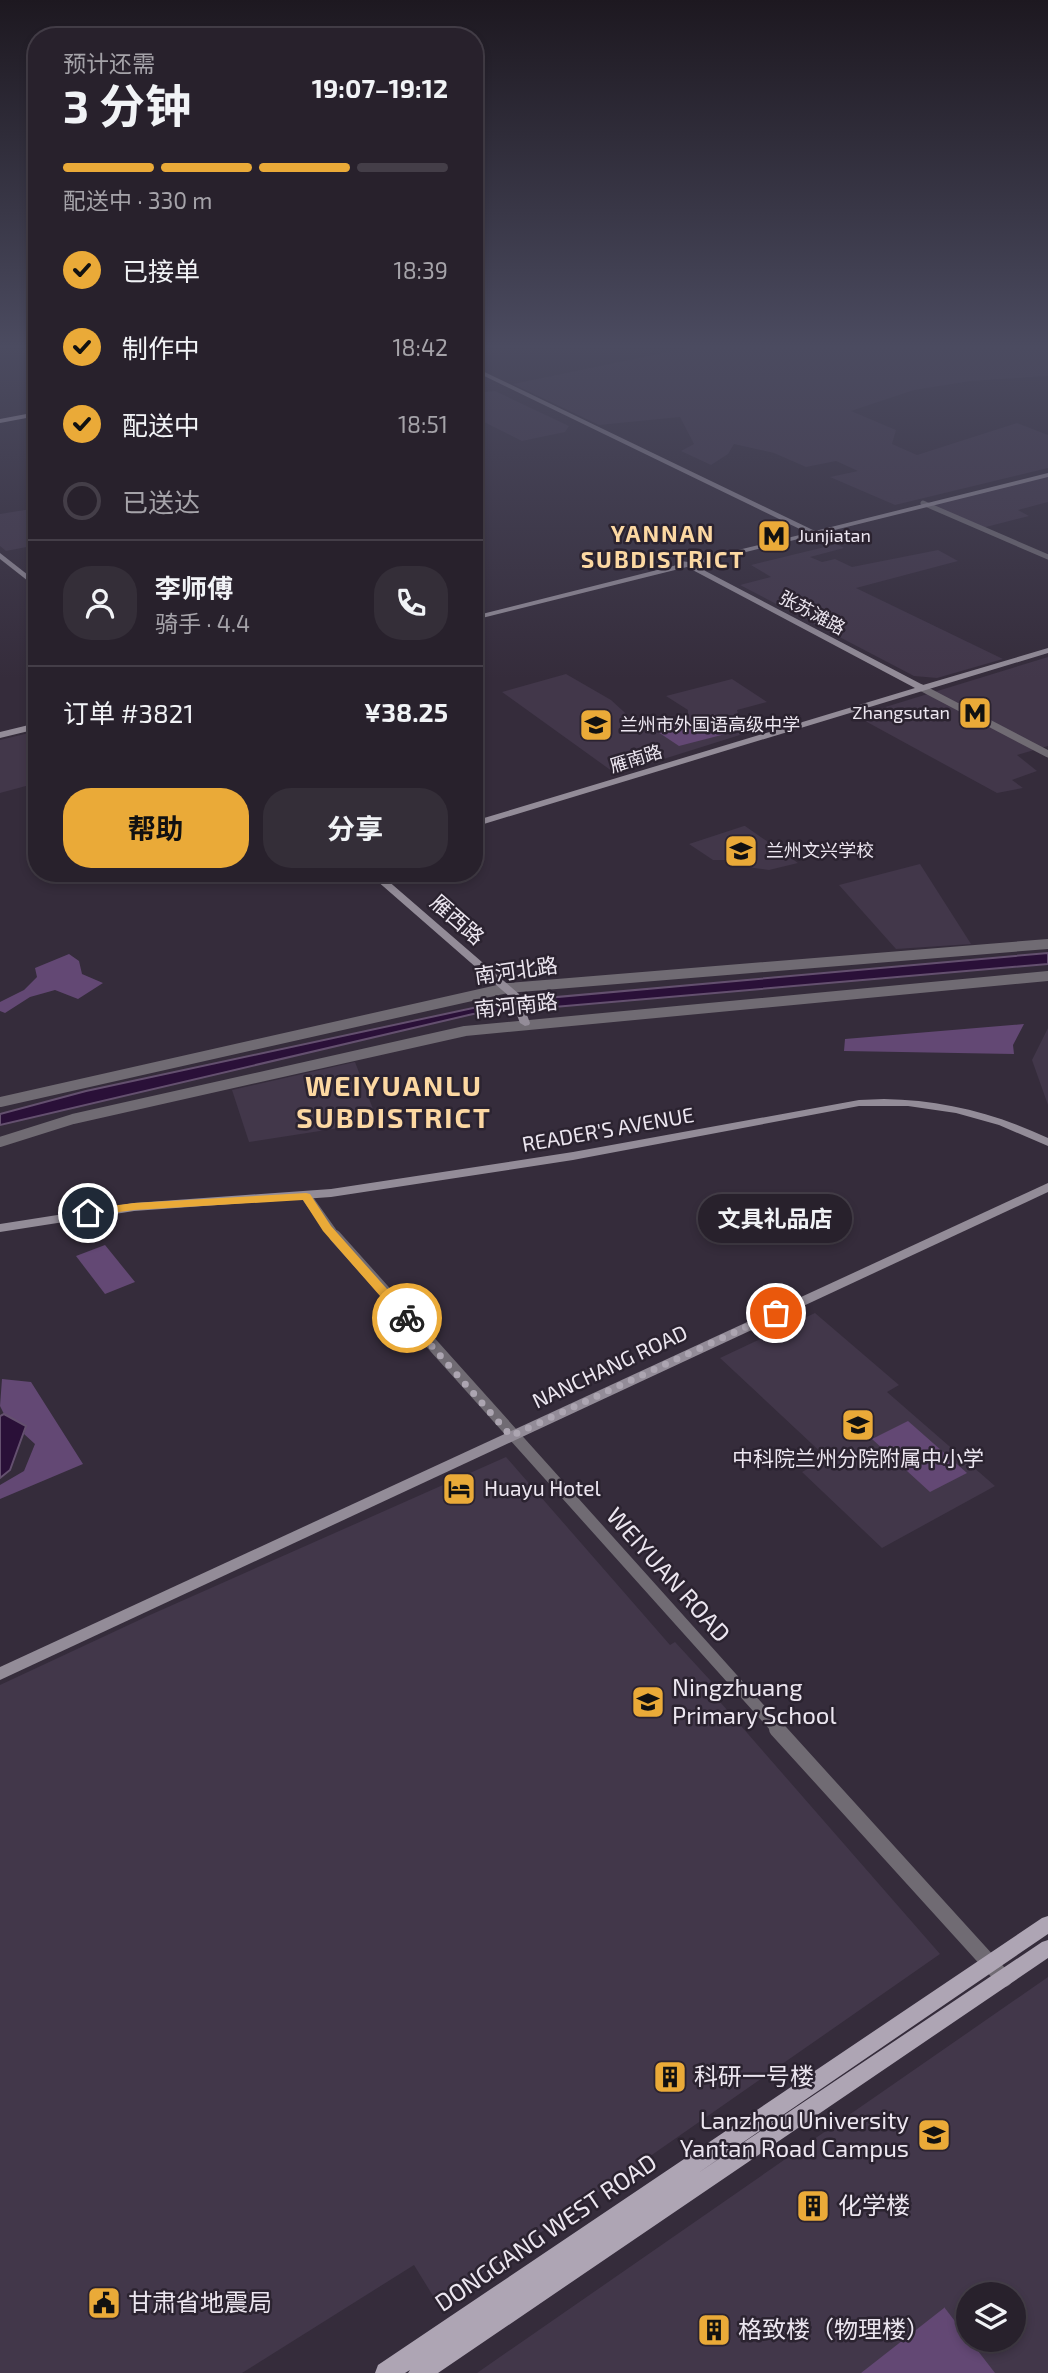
<!DOCTYPE html>
<html lang="zh">
<meta charset="utf-8">
<style>
body{margin:0;font-family:"Exo 2","Noto Sans SC",sans-serif;background:#342e38;color:#f1f3f6;height:100vh;display:flex;flex-direction:column;font-size:26px;white-space:nowrap}
*{box-sizing:border-box;margin:0}
p{font-size:23px;color:#a5a3a9}
.icon{flex:none;width:38px;height:38px;fill:none;stroke:currentColor;stroke-width:2;stroke-linecap:round;stroke-linejoin:round}
.map{position:relative;flex:1;overflow:hidden}
.drawer{position:absolute;left:28px;top:28px;width:455px;height:854px;display:flex;flex-direction:column;background:#28212c;border-radius:28px;box-shadow:0 4px 10px #0003,0 0 0 2px #443e48}
.drawer>*{flex:none}
.controls{position:absolute;left:956px;top:2282px;display:grid;gap:14px}
.controls a{display:grid;place-items:center;width:70px;height:70px;border-radius:50%;background:#28212c;box-shadow:0 4px 10px #0003,0 0 0 2px #443e48;font-size:35px}
.pin{position:absolute;display:grid;place-items:center;width:60px;height:60px;color:#fff;margin:-30px;border:4px solid #fff;border-radius:50%;box-shadow:0 2px 7px #0007}
.courier{position:absolute;display:grid;place-items:center;width:70px;height:70px;margin:-35px;border:5px solid #eaaa38;border-radius:50%;background:#fff;color:#222;box-shadow:0 2px 9px #0007}
.bubble{position:absolute;height:49px;border-radius:24px;background:#28212c;box-shadow:0 4px 10px #0003,0 0 0 2px #443e48;font-size:23px;font-weight:700;line-height:49px;text-align:center}
.overview em{font-style:normal;font-weight:700}
.overview div{display:flex;flex-direction:column-reverse}
.overview{display:flex;align-items:center;justify-content:space-between;height:119px;padding:0 35px}
h1{font-size:46px;font-weight:700;line-height:52px}
.bar{display:grid;grid-template-columns:repeat(4,1fr);gap:10px 7px;align-content:center;height:84px;padding:0 35px}
.bar i{height:9px;border-radius:5px;background:#443e48}
.bar .selected{background:#eaaa38}
.bar p{grid-column:span 4}
.line{display:flex;align-items:center;gap:18px;padding:0 35px;border-top:2px solid #443e48}
.line div{flex:1}
.round{display:grid;place-items:center;flex:none;width:74px;height:74px;border-radius:28px;background:#342e38}
ol{padding:0 35px;list-style:none}
li{display:flex;align-items:center;gap:21px;height:77px}
li p{margin-inline-start:auto}
li .icon{padding:7px;border-radius:50%;background:#eaaa38;color:#111;stroke-width:4}
li:last-child{color:#a5a3a9}
li i{width:38px;height:38px;border:4px solid #443e48;border-radius:50%}
.button{display:flex;gap:14px;margin-top:auto;padding:14px 35px}
.button a{flex:1;height:80px;border-radius:28px;background:#eaaa38;color:#111;font-size:28px;font-weight:700;line-height:80px;text-align:center}
.button a+a{background:#342e38;color:#f1f3f6}
.map>svg:first-child{display:block}
</style>
<div class="map">
<svg width="1048" height="2373" viewBox="0 0 1048 2373">
<rect width="100%" height="100%" fill="#352c3b"/>
<g fill="#42374a" fill-rule="evenodd">
<path d="M697,346H1048V376L971,381L914,390L851,411L896,430L892,444L917,455L1017,423L1048,435V468L895,505L830,477L858,471L836,461L806,467L774,453L734,444L728,454L711,465L681,451L694,444L680,417L599,425L513,384Z"/>
<path d="M495,391L569,426L565,432L522,441L474,417V393Z"/>
<path d="M1048,475V502L1018,510L1029,516L982,528L927,504Z"/>
<path d="M37,508V545L6,551L0,546V514Z"/>
<path d="M837,544L844,548L810,557L822,562L835,559L852,567L938,550L958,561L856,588L1003,659L937,678L914,676L740,585L771,577L751,565Z"/>
<path d="M1048,657V746L1017,755L1037,771L1012,780L1023,788L997,793L856,716Z"/>
<path d="M566,674L611,700L635,722L639,721L650,729L688,716V710L666,696L732,679L767,702L737,710L743,734L616,774L502,692Z"/>
<path d="M37,731V783L0,793V740Z"/>
<path d="M744,826H745L798,863L769,870L754,868L729,860H713L689,844Z"/>
<path d="M920,864L971,944L896,949L839,885Z"/>
<path d="M1048,1028V1105L1032,1060Z"/>
<path d="M355,1062L378,1122L249,1142L232,1090Z"/>
<path d="M815,1313L899,1385L887,1392L995,1486L882,1548L802,1472L827,1458L720,1358Z"/>
<path d="M506,1457L670,1645L675,1642L721,1692L714,1695L940,1954L438,2304L414,2265L242,2373H0V1685L150,1615Z"/>
<path d="M1048,1977V2373H477ZM968,2294H1013V2340H968Z"/>
</g>
<g fill="#634874">
<path d="M717,714L741,730L679,746L655,730Z"/>
<path d="M69,954L79,961L82,974L103,983L78,999L55,990L30,997L5,1013L0,1011V1002L24,990L37,977L35,968Z"/>
<path d="M1024,1024L1013,1045L1014,1054L844,1051L845,1039Z"/>
<path d="M105,1245L135,1282L105,1294L76,1256Z"/>
<path d="M2,1379L31,1382L83,1464L0,1499V1485L24,1471L35,1444L24,1434L26,1426L4,1414L0,1406Z"/>
<path d="M908,1421L967,1473L930,1492L872,1439Z"/>
<path d="M944,2307L995,2373H861L944,2308Z"/>
</g>
<g fill="#2a1038" stroke="#64506f" stroke-width="2">
<path d="M1048,953V964L473,1014L0,1125V1114L86,1091L501,1002Z"/>
<path d="M4,1414L26,1426L10,1470L0,1478V1416Z"/>
</g>
<g fill="none" stroke-linecap="round" stroke-linejoin="round">
<path stroke="#706b73" stroke-width="5" d="M923,503L1048,557"/>
<path stroke="#706b73" stroke-width="7" d="M922,688L1048,754"/>
<g stroke="#706b73" stroke-width="10">
<path d="M0,1102L507,988L1048,944"/>
<path d="M0,1142L73,1119L465,1031L1048,976"/>
<path d="M306,1196L336,1238"/>
</g>
<path stroke="#706b73" stroke-width="12" d="M335,1236L779,1731"/>
<path stroke="#706b73" stroke-width="16" d="M777,1729L1004,1979"/>
<g fill="#938c98" fill-rule="evenodd">
<path d="M474,367L815,531L1048,473V477L694,565L923,685L1048,648V653L474,827V821L915,688L687,567L474,620V616L681,564V561L688,562L808,533L474,371Z"/>
<path d="M0,553L37,582V588L0,559Z"/>
<path d="M37,723V729L0,738V732Z"/>
<path d="M368,873H379L519,994L530,1023L529,1025L525,1026L520,1023L510,997Z"/>
<path d="M884,1099C942,1100 995,1113 1048,1138V1146L999,1125L956,1113L908,1106H859L573,1160L331,1197L134,1211L0,1232V1224L134,1203L331,1189L573,1152L859,1100Z"/>
<path d="M1048,1183V1192L0,1680V1667Z"/>
</g>
<g fill="#aea5b4" fill-rule="evenodd">
<path d="M37,412V416L0,423V419Z"/>
<path d="M1048,1916V1934L698,2173L1042,1942L1048,1940V1958L438,2373H408L410,2370L405,2373H375L378,2365L1042,1918Z"/>
</g>
</g>
<linearGradient id="sky" x2="0" y2="1"><stop stop-color="#1d1820"/><stop offset="0.51" stop-color="#4b4b60"/><stop offset="1" stop-color="#4b4b60" stop-opacity="0"/></linearGradient>
<rect width="1048" height="679" fill="url(#sky)"/>
<path fill="#eaaa38" d="M306,1193L310,1194L331,1226L411,1316V1321H402L323,1231L303,1200L134,1210L88,1216L82,1213L88,1209L134,1203Z"/>
<g fill="none" stroke-linecap="round" stroke-linejoin="round">
<path stroke="#aca5b1" stroke-width="7" stroke-dasharray="0 12.6" d="M407,1318L511,1436L776,1313"/>
</g>
<defs>
<symbol id="metro-square" viewBox="-11 -11 22 22"><rect x="-9" y="-9" width="18" height="18" rx="4" fill="#eaaa38" stroke="#2b2330"/><path d="M-5.5 5V-5H-3L0 0L3-5H5.5V5H3V-.5L0 4L-3-.5V5Z" fill="#111"/></symbol>
<symbol id="university-square" viewBox="-11 -11 22 22"><rect x="-9" y="-9" width="18" height="18" rx="4" fill="#eaaa38" stroke="#2b2330"/><path d="M0-5L7-2L0 1L-7-2ZM-4 1L0 2.5L4 1V4Q0 6-4 4Z" fill="#111"/></symbol>
<symbol id="school-square" viewBox="-11 -11 22 22"><rect x="-9" y="-9" width="18" height="18" rx="4" fill="#eaaa38" stroke="#2b2330"/><path d="M0-5L7-2L0 1L-7-2ZM-4 1L0 2.5L4 1V4Q0 6-4 4Z" fill="#111"/></symbol>
<symbol id="hotel-square" viewBox="-11 -11 22 22"><rect x="-9" y="-9" width="18" height="18" rx="4" fill="#eaaa38" stroke="#2b2330"/><path d="M-6-4.5h1.5V1H6V5H4.5V3h-9V5H-6ZM-4 0a1.8 1.8 0 1 1 3.6 0ZM.5 0V-2.5h3Q6-2.5 6 0Z" fill="#111"/></symbol>
<symbol id="building-square" viewBox="-11 -11 22 22"><rect x="-9" y="-9" width="18" height="18" rx="4" fill="#eaaa38" stroke="#2b2330"/><path d="M-4-6H4V6H1V3H-1V6H-4ZM-2.5-4.3h1.7v1.8h-1.7ZM.8-4.3h1.7v1.8H.8ZM-2.5-1h1.7V.8h-1.7ZM.8-1h1.7V.8H.8Z" fill="#111"/></symbol>
<symbol id="civic-square" viewBox="-11 -11 22 22"><rect x="-9" y="-9" width="18" height="18" rx="4" fill="#eaaa38" stroke="#2b2330"/><path d="M-.6-6.5H3V-4.5H.6V-3L4-1V1h2V6H-6V1h2V-1L-.6-3ZM-1.2 2.5V6h2.4V2.5Z" fill="#111"/></symbol>
</defs>
<g fill-rule="evenodd">
<use href="#metro-square" x="755" y="517" width="38" height="38"/>
<use href="#metro-square" x="956" y="694" width="38" height="38"/>
<use href="#university-square" x="577" y="706" width="38" height="38"/>
<use href="#school-square" x="722" y="832" width="38" height="38"/>
<use href="#school-square" x="839" y="1406" width="38" height="38"/>
<use href="#hotel-square" x="440" y="1470" width="38" height="38"/>
<use href="#school-square" x="629" y="1683" width="38" height="38"/>
<use href="#building-square" x="651" y="2058" width="38" height="38"/>
<use href="#university-square" x="915" y="2116" width="38" height="38"/>
<use href="#building-square" x="794" y="2187" width="38" height="38"/>
<use href="#civic-square" x="85" y="2284" width="38" height="38"/>
<use href="#building-square" x="695" y="2311" width="38" height="38"/>
</g>
<g text-anchor="middle" stroke-width="5" stroke-linejoin="round" paint-order="stroke">
<g font-size="18" fill="#ece6f0" stroke="#2b2330" text-anchor="start">
<text x="798" y="542">Junjiatan</text>
<text x="950" y="719" text-anchor="end">Zhangsutan</text>
<text x="620" y="731">兰州市外国语高级中学</text>
<text x="766" y="857">兰州文兴学校</text>
</g>
<g font-size="18" fill="#ece6f0" stroke="#2b2330">
<text transform="translate(812 613) rotate(28)" y="6">张苏滩路</text>
<text transform="translate(636 759) rotate(-17)" y="6">雁南路</text>
</g>
<g font-size="21" fill="#ece6f0" stroke="#2b2330">
<text transform="translate(457 920) rotate(41)" y="7">雁西路</text>
<text transform="translate(516 971) rotate(-8)" y="7">南河北路</text>
<text transform="translate(516 1006) rotate(-6)" y="7">南河南路</text>
<text transform="translate(608 1130) rotate(-10)" y="7">READER'S AVENUE</text>
<text transform="translate(610 1367) rotate(-25)" y="7">NANCHANG ROAD</text>
</g>
<g font-size="21" fill="#ece6f0" stroke="#2b2330">
<text x="858" y="1466">中科院兰州分院附属中小学</text>
<text x="484" y="1496" text-anchor="start">Huayu Hotel</text>
</g>
<g font-size="23" font-weight="bold" letter-spacing="2" fill="#fcd8a2" stroke="#2b2330">
<text x="663" y="542">YANNAN<tspan x="663" dy="26">SUBDISTRICT</tspan></text>
</g>
<g font-size="24" fill="#ece6f0" stroke="#2b2330">
<text transform="translate(668 1575) rotate(48)" y="8">WEIYUAN ROAD</text>
<text transform="translate(546 2233) rotate(-34)" y="8">DONGGANG WEST ROAD</text>
</g>
<g font-size="24" fill="#ece6f0" stroke="#2b2330" text-anchor="start">
<text x="672" y="1696">Ningzhuang<tspan x="672" dy="28">Primary School</tspan></text>
<text x="694" y="2085">科研一号楼</text>
<text x="909" y="2129" text-anchor="end">Lanzhou University<tspan x="909" dy="28">Yantan Road Campus</tspan></text>
<text x="838" y="2214">化学楼</text>
<text x="128" y="2311">甘肃省地震局</text>
<text x="738" y="2338">格致楼（物理楼）</text>
</g>
<g font-size="28" font-weight="bold" letter-spacing="2" fill="#fcd8a2" stroke="#2b2330">
<text x="394" y="1096">WEIYUANLU<tspan x="394" dy="32">SUBDISTRICT</tspan></text>
</g>
</g>
</svg>
<div class="controls">
<a><svg class="icon" aria-label="layers" viewBox="0 0 24 24"><path d="M12 4l9 5-9 5-9-5zM3 14l9 5 9-5"/></svg></a>
</div>
<div class="pin" style="left:776px;top:1313px;background:#ea580c"><svg class="icon" aria-label="bag" viewBox="0 0 24 24"><path d="M5 8h14l-1 12H6zM9 8a3 3 0 0 1 6 0"/></svg></div>
<div class="pin" style="left:88px;top:1213px;background:#1f2937"><svg class="icon" aria-label="home" viewBox="0 0 24 24"><path d="M3 11l9-7 9 7M6 9v11h12V9"/></svg></div>
<div class="courier" style="left:407px;top:1318px"><svg class="icon" aria-label="bike" viewBox="0 0 24 24"><circle cx="6" cy="16" r="4"/><circle cx="18" cy="16" r="4"/><path d="M6 16l4-8h5l3 8M10 8l3 8H6M13 5h3"/></svg></div>
<div class="bubble" style="left:698px;top:1194px;width:154px">文具礼品店</div>
<section class="drawer">
<div class="overview"><div><h1>3 分钟</h1><p>预计还需</p></div><em>19:07–19:12</em></div>
<div class="bar"><i class="selected"></i><i class="selected"></i><i class="selected"></i><i></i><p>配送中 · 330 m</p></div>
<ol>
<li><svg class="icon" aria-label="check" viewBox="0 0 24 24"><path d="M5 12l5 5 9-10"/></svg>已接单<p>18:39</p></li>
<li><svg class="icon" aria-label="check" viewBox="0 0 24 24"><path d="M5 12l5 5 9-10"/></svg>制作中<p>18:42</p></li>
<li><svg class="icon" aria-label="check" viewBox="0 0 24 24"><path d="M5 12l5 5 9-10"/></svg>配送中<p>18:51</p></li>
<li><i></i>已送达</li>
</ol>
<div class="line" style="height:126px"><a class="round"><svg class="icon" aria-label="person" viewBox="0 0 24 24"><circle cx="12" cy="8" r="4"/><path d="M4 21q1-7 8-7t8 7"/></svg></a><div><b>李师傅</b><p>骑手 · 4.4</p></div><a class="round"><svg class="icon" aria-label="phone" viewBox="0 0 24 24"><path d="M5 4h4l2 5-3 2q2 4 5 5l2-3 5 2v4C11 20 4 13 5 4z"/></svg></a></div>
<div class="line" style="height:91px"><div>订单 #3821</div><b>¥38.25</b></div>
<div class="button"><a>帮助</a><a>分享</a></div>
</section>
</div>
